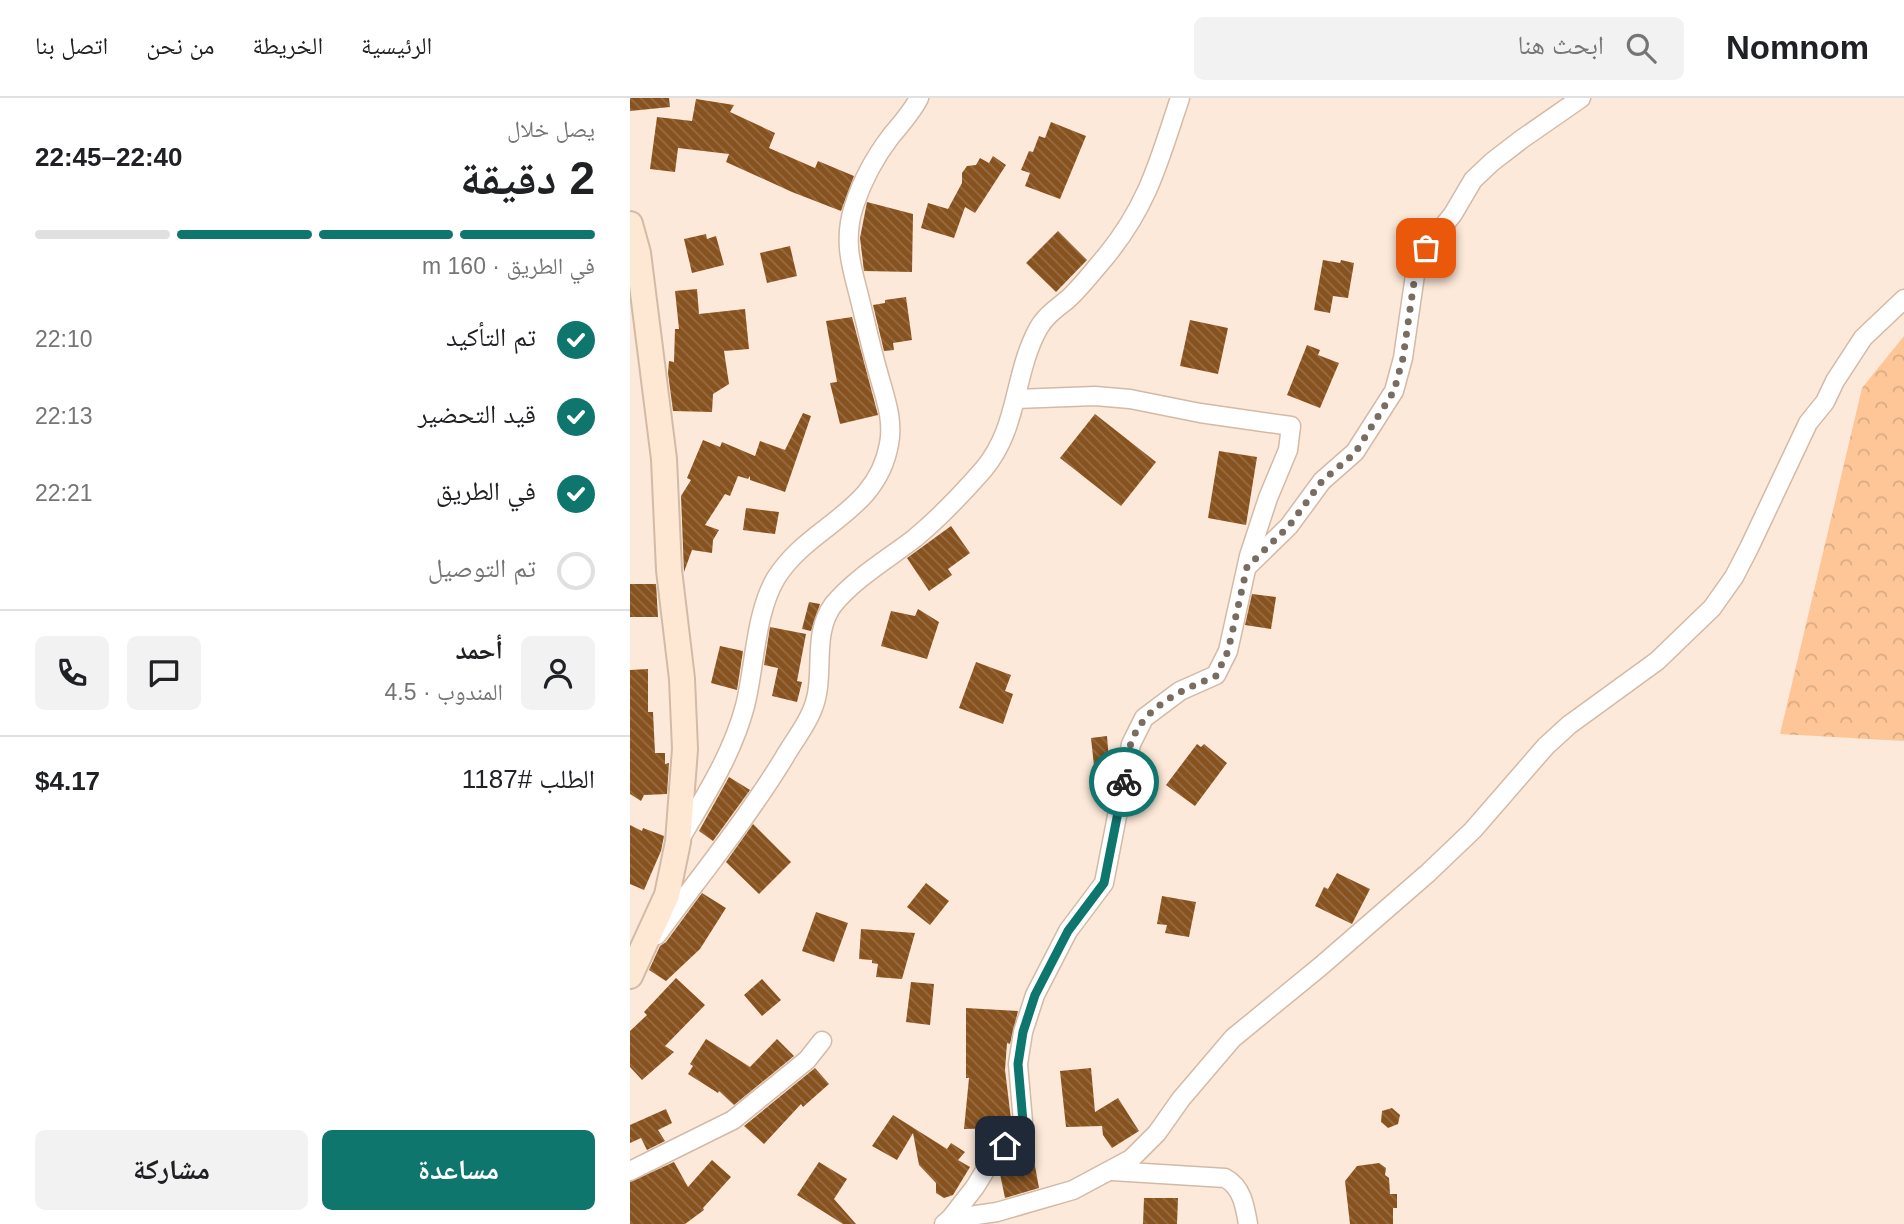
<!DOCTYPE html>
<html lang="ar">
<meta charset="utf-8">
<style>
body{margin:0;font-family:Helvetica,"Noto Naskh Arabic",sans-serif;background:#f2f2f2;color:#202124;direction:rtl;height:100vh;display:flex;flex-direction:column;font-size:26px;white-space:nowrap}
*{box-sizing:border-box;margin:0}
p{font-size:23px;color:#757577}
.icon{flex:none;width:38px;height:38px;fill:none;stroke:currentColor;stroke-width:2;stroke-linecap:round;stroke-linejoin:round}
.map{position:relative;flex:1;overflow:hidden;direction:ltr}
.drawer{display:flex;flex-direction:column;background:#fff;width:630px}
.drawer>*{flex:none}
.pin{position:absolute;display:grid;place-items:center;width:60px;height:60px;color:#fff;margin:-30px;border-radius:14px;box-shadow:0 4px 10px #0006}
.courier{position:absolute;display:grid;place-items:center;width:70px;height:70px;margin:-35px;border:5px solid #0f766e;border-radius:50%;background:#fff;color:#222;box-shadow:0 2px 9px #0007}
.summary em{font-style:normal;font-weight:800}
.summary div{display:flex;flex-direction:column-reverse}
.summary{display:flex;align-items:center;justify-content:space-between;height:119px;padding:0 35px}
h1{font-size:46px;font-weight:800;line-height:52px}
.bar{display:grid;grid-template-columns:repeat(4,1fr);gap:10px 7px;align-content:center;height:84px;padding:0 35px}
.bar i{height:9px;border-radius:5px;background:#e0e0e0}
.bar .on{background:#0f766e}
.bar p{grid-column:span 4}
.line{display:flex;align-items:center;gap:18px;padding:0 35px;border-top:2px solid #e0e0e0}
.line div{flex:1}
.round{display:grid;place-items:center;flex:none;width:74px;height:74px;border-radius:10px;background:#f2f2f2}
ol{padding:0 35px;list-style:none}
li{display:flex;align-items:center;gap:21px;height:77px}
li p{margin-inline-start:auto}
li .icon{padding:7px;border-radius:50%;background:#0f766e;color:#fff;stroke-width:4}
li:last-child{color:#757577}
li i{width:38px;height:38px;border:4px solid #e0e0e0;border-radius:50%}
.action{display:flex;gap:14px;margin-top:auto;padding:14px 35px}
.action a{flex:1;height:80px;border-radius:10px;background:#0f766e;color:#fff;font-size:28px;font-weight:800;line-height:80px;text-align:center}
.action a+a{background:#f2f2f2;color:#202124}
header{display:flex;align-items:center;gap:42px;box-sizing:border-box;height:98px;padding:0 35px;background:#fff;border-bottom:2px solid #e0e0e0}
header strong{font-size:33px}
nav{display:flex;gap:38px;margin-inline-start:auto;font-size:24px}
.search{width:490px;height:63px;background:#f2f2f2;display:flex;align-items:center;gap:18px;box-sizing:border-box;padding:0 24px;border-radius:10px;color:#757577;font-size:26px}
main{display:flex;flex:1;min-height:0}
.map>svg:first-child{display:block}
</style>
<header>
<strong>Nomnom</strong>
<div class="search"><svg class="icon" aria-label="search" viewBox="0 0 24 24"><circle cx="10" cy="10" r="6"/><path d="M15 15l6 6"/></svg>ابحث هنا</div>
<nav><a>الرئيسية</a><a>الخريطة</a><a>من نحن</a><a>اتصل بنا</a></nav>
</header>
<main>
<div class="map">
<svg width="1274" height="1126" viewBox="0 0 1274 1126">
<defs>
<pattern id="forest-crowns" width="20" height="18" patternUnits="userSpaceOnUse" patternTransform="scale(1.75)"><rect width="20" height="18" fill="#fec697"/><path d="M2 6a3 3 0 1 1 6 0M12 15a3 3 0 1 1 6 0" fill="none" stroke="#daaa82"/></pattern>
<pattern id="building-back-hatch" width="6" height="6" patternUnits="userSpaceOnUse" patternTransform="scale(1.75)"><rect width="6" height="6" fill="#87521e"/><path d="M-1 5l2 2M0 0l6 6M5-1l2 2" fill="none" stroke="#966d46"/></pattern>
</defs>
<rect width="100%" height="100%" fill="#fde9d9"/>
<path fill="url(#forest-crowns)" d="M1274,238V643L1150,636L1232,290Z"/>
<g fill="url(#building-back-hatch)">
<path d="M0,0H39L40,9L0,13Z"/>
<path d="M66,1L104,7L100,14L145,35L139,50L185,70L188,63L224,78L211,113L162,94L96,64L99,56L48,50L45,74L20,71L27,19L62,23Z"/>
<path d="M421,24L456,38L430,101L395,88L400,75L391,72L399,53L403,54L409,38L415,40Z"/>
<path d="M363,58L376,67L345,115L335,109L324,140L291,130L298,105L318,111L332,85V75L337,68L346,67L350,60L359,65Z"/>
<path d="M237,104L283,116L282,174L234,173L230,140Z"/>
<path d="M428,133L457,162L426,194L396,165Z"/>
<path d="M76,136L77,141L86,138L94,167L62,175L54,141Z"/>
<path d="M160,148L167,178L137,185L130,155Z"/>
<path d="M693,162L710,165L711,162L724,165L718,200L703,198L700,215L684,212Z"/>
<path d="M67,191L69,216L115,211L119,251L94,253L99,286L83,296L82,314L43,313L38,275L39,263L44,264L45,231H49L45,193Z"/>
<path d="M276,199L282,242L263,245L264,252L254,253L243,207L255,205V202Z"/>
<path d="M222,219L248,317L210,326L200,285L207,284L196,223Z"/>
<path d="M560,222L598,230L588,276L550,268Z"/>
<path d="M677,247L690,252L688,257L709,265L690,310L657,297Z"/>
<path d="M173,315L181,318L155,394L120,382V378L118,381L108,378L100,398L95,396L75,427L89,432L83,442L82,455L62,452L54,474L51,398L61,382L57,380L73,342L90,349L92,344L125,358L130,343L155,352Z"/>
<path d="M465,316L526,364L491,408L430,360Z"/>
<path d="M589,353L627,359L616,427L578,420Z"/>
<path d="M116,410L149,414L145,436L113,432Z"/>
<path d="M321,428L340,455L318,471L322,477L299,493L277,460Z"/>
<path d="M0,486H26L28,519H0Z"/>
<path d="M622,496L646,499L641,531L615,527Z"/>
<path d="M179,504L190,506L181,533L172,531Z"/>
<path d="M288,511L309,524L297,561L251,548L261,513L285,518Z"/>
<path d="M140,529L176,536L167,583L172,584L167,604L142,598L148,570L134,567Z"/>
<path d="M90,548L113,553L107,592L81,585Z"/>
<path d="M346,564L381,577L375,593L383,596L373,626L329,610Z"/>
<path d="M18,571V614H23L25,655H35V666L39,665L37,696L14,697L11,703L0,696V572Z"/>
<path d="M477,638L480,675L465,677L461,640Z"/>
<path d="M567,646L571,649L574,646L597,665L565,708L536,687Z"/>
<path d="M99,679L120,692L83,743L69,733Z"/>
<path d="M123,726L161,764L129,796L96,764Z"/>
<path d="M0,727L12,733L13,730L34,738L31,753L14,792L0,786Z"/>
<path d="M707,775L740,791L722,826L685,808L694,789L698,791Z"/>
<path d="M296,785L319,803L300,827L277,809Z"/>
<path d="M72,795L96,810L70,851L36,883L19,872L30,848L36,844Z"/>
<path d="M532,798L566,804L559,839L535,835L537,827L527,826Z"/>
<path d="M186,814L218,825L204,864L172,853Z"/>
<path d="M231,831L285,835L272,881L246,879L248,866L242,865V862L229,861Z"/>
<path d="M46,880L75,907L35,948L44,954L12,982L0,969V933L17,917L14,914Z"/>
<path d="M132,881L151,902L132,918L114,897Z"/>
<path d="M281,884L304,886L300,927L276,924Z"/>
<path d="M336,910L388,913L380,946L377,945L375,972L381,1021L374,1030L334,1031L339,980H336Z"/>
<path d="M76,941L120,969L147,941L164,958L104,1007L89,993L88,995L58,976L63,968L60,966Z"/>
<path d="M185,970L199,986L173,1009L171,1006L134,1046L114,1028Z"/>
<path d="M461,970L465,1014L488,1000L509,1033L482,1050L473,1037L472,1028L436,1029L430,973Z"/>
<path d="M762,1010L770,1017L768,1026L758,1030L751,1024L752,1013Z"/>
<path d="M36,1011L42,1025L28,1032L35,1043L17,1052L11,1040L0,1045V1027Z"/>
<path d="M263,1017L317,1051L321,1045L335,1054L328,1062L340,1069L323,1097L314,1100L306,1095V1085L289,1067L283,1035L267,1062L242,1048Z"/>
<path d="M402,1052L409,1090L375,1100L369,1071L384,1055Z"/>
<path d="M82,1062L101,1079L73,1110L74,1112L55,1126H0V1084L44,1064L58,1089Z"/>
<path d="M189,1064L217,1081L204,1101L226,1126H213L167,1097Z"/>
<path d="M749,1065L756,1070L755,1077L759,1080L760,1096H767V1110H763V1126H720L715,1083L727,1068Z"/>
<path d="M514,1100H548L547,1126H513Z"/>
</g>
<g fill="none" stroke-linecap="round" stroke-linejoin="round">
<defs>
<g id="street">
<path d="M617,469L659,428L692,383L725,354L764,293L773,260L786,170L796,150L823,116L843,82L862,64L892,41L951,0"/>
<path d="M50,741C75,698 102,657 115,608C125,569 125,515 146,480C179,427 247,415 259,346C264,321 254,297 248,274C241,250 236,226 230,202C226,185 220,167 219,150C218,137 220,120 224,108C232,83 245,59 261,38C271,26 282,14 289,0"/>
<path d="M27,837C70,778 116,722 154,660C163,644 177,627 183,610C196,577 181,537 203,507C225,480 258,461 285,440C309,420 332,396 353,372C389,330 383,277 408,231C415,218 427,210 438,201C452,188 464,172 477,157C519,105 529,62 550,0"/>
<path d="M0,1073L103,1022L177,962L192,943"/>
<path d="M482,1073L595,1080C612,1089 615,1108 618,1126"/>
<path d="M320,1121L345,1089L364,1058L375,1048L393,1024L388,966L393,934L405,897L438,833L474,785L501,646L514,620L550,593L586,577L598,553L619,458L638,400L658,352L661,328L570,315L500,301L465,298L386,301"/>
<path d="M314,1126L320,1121L367,1114L443,1092L501,1061L527,1035L551,1001L603,940L691,868L798,775L843,732L916,648L939,627L1027,563L1082,510L1104,479L1119,450L1178,325L1195,304L1205,283L1233,240L1274,201"/>
</g>
<path id="secondary" d="M0,126L8,155L34,361L39,472L52,581L55,651L48,744L37,797L0,878"/>
</defs>
<use href="#street" stroke="#d2baa7" stroke-width="21"/>
<use href="#secondary" stroke="#d2baa7" stroke-width="28"/>
<use href="#street" stroke="#fff" stroke-width="18"/>
<use href="#secondary" stroke="#fee8d4" stroke-width="24"/>
</g>
<g fill="none" stroke-linecap="round" stroke-linejoin="round">
<path stroke="#796c61" stroke-width="7" stroke-dasharray="0 12.6" d="M494,684C497,672 497,658 501,645C514,608 552,592 586,578L598,553L617,469L659,428L692,383L725,355L764,293L773,260L786,170L796,150"/>
<path stroke="#0f766e" stroke-width="9" d="M375,1048L393,1024L388,966L393,934L405,897L438,833L474,785L494,684"/>
</g>
</svg>
<div class="pin" style="left:796px;top:150px;background:#ea580c"><svg class="icon" aria-label="bag" viewBox="0 0 24 24"><path d="M5 8h14l-1 12H6zM9 8a3 3 0 0 1 6 0"/></svg></div>
<div class="pin" style="left:375px;top:1048px;background:#1f2937"><svg class="icon" aria-label="home" viewBox="0 0 24 24"><path d="M3 11l9-7 9 7M6 9v11h12V9"/></svg></div>
<div class="courier" style="left:494px;top:684px"><svg class="icon" aria-label="bike" viewBox="0 0 24 24"><circle cx="6" cy="16" r="4"/><circle cx="18" cy="16" r="4"/><path d="M6 16l4-8h5l3 8M10 8l3 8H6M13 5h3"/></svg></div>
</div>
<section class="drawer">
<div class="summary"><div><h1>2 دقيقة</h1><p>يصل خلال</p></div><em>22:40–22:45</em></div>
<div class="bar"><i class="on"></i><i class="on"></i><i class="on"></i><i></i><p>في الطريق · 160 m</p></div>
<ol>
<li><svg class="icon" aria-label="check" viewBox="0 0 24 24"><path d="M5 12l5 5 9-10"/></svg>تم التأكيد<p>22:10</p></li>
<li><svg class="icon" aria-label="check" viewBox="0 0 24 24"><path d="M5 12l5 5 9-10"/></svg>قيد التحضير<p>22:13</p></li>
<li><svg class="icon" aria-label="check" viewBox="0 0 24 24"><path d="M5 12l5 5 9-10"/></svg>في الطريق<p>22:21</p></li>
<li><i></i>تم التوصيل</li>
</ol>
<div class="line" style="height:126px"><a class="round"><svg class="icon" aria-label="person" viewBox="0 0 24 24"><circle cx="12" cy="8" r="4"/><path d="M4 21q1-7 8-7t8 7"/></svg></a><div><b>أحمد</b><p>المندوب · 4.5</p></div><a class="round"><svg class="icon" aria-label="chat" viewBox="0 0 24 24"><path d="M4 5h16v11H9l-5 4z"/></svg></a><a class="round"><svg class="icon" aria-label="phone" viewBox="0 0 24 24"><path d="M5 4h4l2 5-3 2q2 4 5 5l2-3 5 2v4C11 20 4 13 5 4z"/></svg></a></div>
<div class="line" style="height:91px"><div>الطلب #1187</div><b>$4.17</b></div>
<div class="action"><a>مساعدة</a><a>مشاركة</a></div>
</section>
</main>
